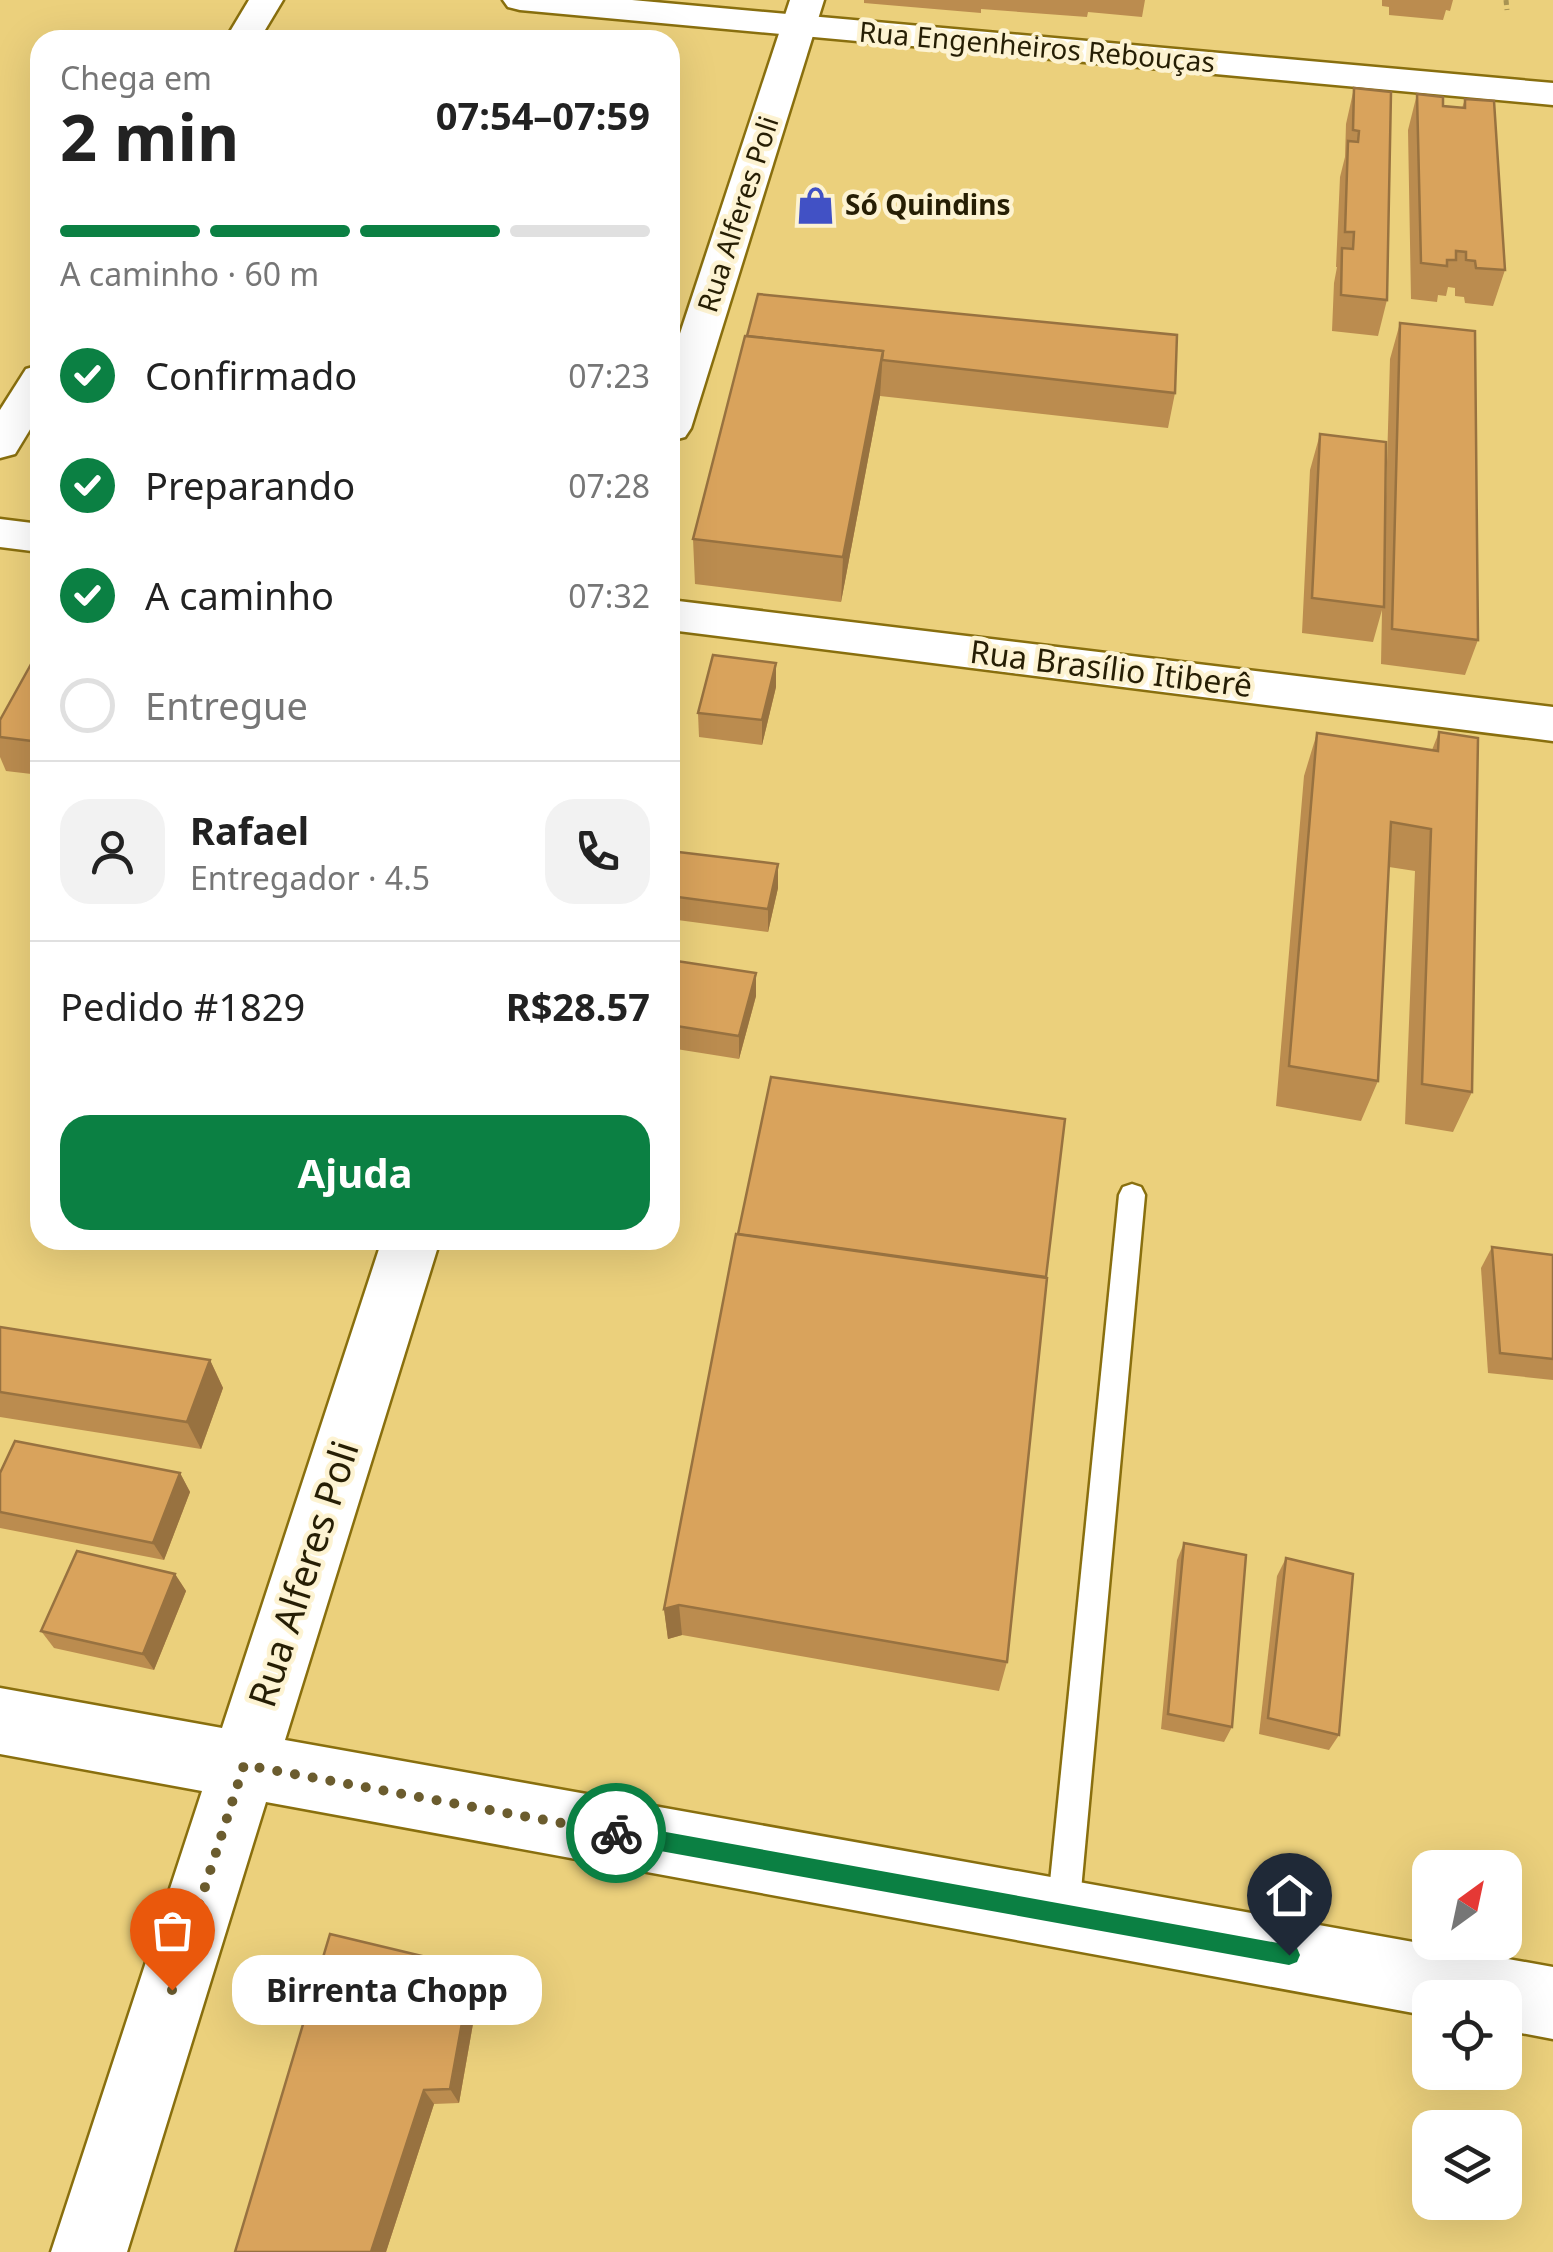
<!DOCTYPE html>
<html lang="pt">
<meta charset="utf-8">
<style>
body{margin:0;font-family:"Noto Sans",sans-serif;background:#f2f2f2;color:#222;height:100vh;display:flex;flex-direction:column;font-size:38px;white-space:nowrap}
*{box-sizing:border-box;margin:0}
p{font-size:32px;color:#767676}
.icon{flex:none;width:55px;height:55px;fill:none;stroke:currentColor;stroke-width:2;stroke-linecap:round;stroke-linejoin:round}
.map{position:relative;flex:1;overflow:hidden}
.side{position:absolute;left:30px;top:30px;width:650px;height:1220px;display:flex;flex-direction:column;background:#fff;border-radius:30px;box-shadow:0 10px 40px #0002}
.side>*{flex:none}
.needle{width:65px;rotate:33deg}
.tools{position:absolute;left:1412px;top:1850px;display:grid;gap:20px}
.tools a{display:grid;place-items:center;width:110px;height:110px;border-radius:20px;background:#fff;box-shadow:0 10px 40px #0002;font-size:50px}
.pin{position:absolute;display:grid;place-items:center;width:85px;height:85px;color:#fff;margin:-102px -42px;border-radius:50% 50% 50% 0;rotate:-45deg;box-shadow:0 0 10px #0007}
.pin .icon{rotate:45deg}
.courier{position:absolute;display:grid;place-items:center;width:100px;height:100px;margin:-50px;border:8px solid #0b8043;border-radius:50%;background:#fff;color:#222;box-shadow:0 2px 12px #0007}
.bubble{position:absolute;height:70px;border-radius:30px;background:#fff;box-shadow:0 10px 40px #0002;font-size:32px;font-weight:700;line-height:70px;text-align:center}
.summary em{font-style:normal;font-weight:700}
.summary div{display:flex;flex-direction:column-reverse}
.summary{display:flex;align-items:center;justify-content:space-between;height:170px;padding:0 30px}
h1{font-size:65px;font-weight:700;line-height:75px}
.bar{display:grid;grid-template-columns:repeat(4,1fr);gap:15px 10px;align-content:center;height:120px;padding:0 30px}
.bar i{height:12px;border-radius:8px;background:#e0e0e0}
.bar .active{background:#0b8043}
.bar p{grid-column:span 4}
.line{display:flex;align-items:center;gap:25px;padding:0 30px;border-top:2px solid #e0e0e0}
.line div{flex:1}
.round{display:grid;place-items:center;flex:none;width:105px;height:105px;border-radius:30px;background:#f2f2f2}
ol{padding:0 30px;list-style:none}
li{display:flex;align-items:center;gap:30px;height:110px}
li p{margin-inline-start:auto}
li .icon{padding:10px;border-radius:50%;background:#0b8043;color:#fff;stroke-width:4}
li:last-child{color:#767676}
li i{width:55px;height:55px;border:5px solid #e0e0e0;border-radius:50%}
.action{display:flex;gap:20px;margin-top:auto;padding:20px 30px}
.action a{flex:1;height:115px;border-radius:30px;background:#0b8043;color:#fff;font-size:40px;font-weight:700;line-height:115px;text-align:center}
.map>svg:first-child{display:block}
</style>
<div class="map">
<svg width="1553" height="2252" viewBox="0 0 1553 2252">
<rect width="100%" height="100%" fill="#ebd07c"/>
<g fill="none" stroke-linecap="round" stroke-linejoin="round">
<defs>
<path id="service" d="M1132,1184L1141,1187L1145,1195L1079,1912L1074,1923L1063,1928L1052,1923L1047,1912L1119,1195L1123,1187Z"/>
<g id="tertiary">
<path d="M249,0H283L259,40H225Z"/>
<path d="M790,0H824L691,428L685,437L670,441V364Z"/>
<path d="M40,365V413L15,454L0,458V410L26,369Z"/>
<path d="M382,1240H440L285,1740L1553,1967V2039L1505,2030V1998H1430V2016L266,1802L127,2252H51L202,1791L0,1754V1688L222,1728Z"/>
</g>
<g id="secondary">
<path d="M503,0H632L1553,83V105L520,10L508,7Z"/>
<path d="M0,519L40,524V552L0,547Z"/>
<path d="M670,600L1553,707V741L670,630Z"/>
</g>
</defs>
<use href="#service" stroke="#896f0e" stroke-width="5"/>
<use href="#tertiary" stroke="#896f0e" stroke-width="5"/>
<use href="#secondary" stroke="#896f0e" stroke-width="5"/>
<path stroke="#a89353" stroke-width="5" stroke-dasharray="5 4" stroke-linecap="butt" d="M1506,0L1507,10"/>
<use href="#service" fill="#fff" fill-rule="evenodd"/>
<use href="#tertiary" fill="#fff" fill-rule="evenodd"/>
<use href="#secondary" fill="#fff" fill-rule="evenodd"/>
</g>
<g fill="#bb8c4f">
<path d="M864,0H1145L1142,17L1088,12L1087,17L981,9V13L864,3Z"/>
<path d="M1382,0H1453L1450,11L1446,10L1443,20L1389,15V7L1382,6Z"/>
<path d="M1354,88L1387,300L1378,336L1332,331L1334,283L1337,267H1336L1340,177L1345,157L1346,124Z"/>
<path d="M1417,94L1443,106L1462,108L1465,99L1505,270L1493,306L1465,303L1464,297L1455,296V288L1448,287L1446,296L1438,295L1437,302L1411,299L1408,130Z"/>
<path d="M1400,323L1478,640L1465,675L1381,664L1382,610L1373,642L1302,633L1310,470L1320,434L1385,532L1390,359Z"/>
<path d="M745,336L1175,393L1168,428L880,396L841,602L695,584L693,539Z"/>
<path d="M40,648V775L6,771L0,757V720Z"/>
<path d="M776,687L762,745L699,737L698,713Z"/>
<path d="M1439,732L1472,1092L1453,1132L1405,1124L1415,871L1389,867L1378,1081L1361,1121L1276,1106L1304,776L1317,733L1432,750Z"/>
<path d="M670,851L778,888L768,932L670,919Z"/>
<path d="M670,960L756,973V996L739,1059L670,1048Z"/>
<path d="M1492,1247L1553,1255V1380L1488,1373L1481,1268Z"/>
<path d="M1046,1277L1007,1662L999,1691L682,1635L668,1639L664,1609Z"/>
<path d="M0,1327L210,1360L223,1388L201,1449L0,1417Z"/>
<path d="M0,1473H180L190,1492L164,1560L0,1528Z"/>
<path d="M1184,1543L1232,1727L1224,1742L1161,1729L1177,1560Z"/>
<path d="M1286,1558L1339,1735L1329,1750L1259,1734L1277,1576Z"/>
<path d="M175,1574L186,1591L154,1670L54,1648L41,1631Z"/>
<path d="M480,1984L459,2103L434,2104L386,2252H235Z"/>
</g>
<g fill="#987240">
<path d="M883,351L880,396L841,602L843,557Z"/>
<path d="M776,663V687L762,745V720Z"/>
<path d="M778,864V888L768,932V909Z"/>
<path d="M756,973V996L739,1059V1036Z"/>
<path d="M210,1360L223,1388L201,1449L187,1422Z"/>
<path d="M180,1473L190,1492L164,1560L153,1543Z"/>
<path d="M175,1574L186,1591L154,1670L143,1654Z"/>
<path d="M679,1605L682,1635L668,1639L664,1609Z"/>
<path d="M472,1968L480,1984L459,2103L450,2089Z"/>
<path d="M424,2090L434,2104L386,2252H371Z"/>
</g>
<g fill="#d9a35c" stroke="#987240" stroke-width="2.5">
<path d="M1354,88L1391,92L1387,300L1341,295L1342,248L1353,249L1354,232H1345L1348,141L1358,142L1359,131L1353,130Z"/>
<path d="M1417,94L1443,97V106L1465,108V99L1494,101L1505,270L1476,268L1475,261L1466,260V252L1456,251V260H1447V266L1421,263Z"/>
<path d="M758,294L1177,335L1175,393L882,360L883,351L747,336Z"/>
<path d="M1400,323L1475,331L1478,640L1392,629Z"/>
<path d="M745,336L883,351L843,557L693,539Z"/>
<path d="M1320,434L1386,442L1384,607L1312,598Z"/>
<path d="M40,648V742L0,737V720Z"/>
<path d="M713,655L776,663L762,720L698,713Z"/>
<path d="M1439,732L1478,738L1472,1092L1422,1084L1431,829L1391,822L1378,1081L1289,1066L1317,733L1438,751Z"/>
<path d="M670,851L778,864L768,909L670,896Z"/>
<path d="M670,960L756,973L739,1036L670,1025Z"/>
<path d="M771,1077L1065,1119L1046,1277L738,1234Z"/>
<path d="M736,1234L1047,1278L1007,1662L679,1605L664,1609Z"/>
<path d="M1492,1247L1553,1255V1359L1500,1353Z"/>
<path d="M0,1327L210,1360L187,1422L0,1392Z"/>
<path d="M15,1441L180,1473L153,1543L0,1512V1473Z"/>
<path d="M1184,1543L1246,1555L1232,1727L1168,1714Z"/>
<path d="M77,1551L175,1574L143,1654L41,1631Z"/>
<path d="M1286,1558L1353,1574L1339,1735L1268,1718Z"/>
<path d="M330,1934L472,1968L450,2089L424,2090L371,2252H235Z"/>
</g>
<path fill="#0b8043" d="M616,1823L1289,1945L1297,1948L1300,1955L1297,1962L1289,1965L616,1843L606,1833Z"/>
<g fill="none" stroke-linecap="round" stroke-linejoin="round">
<path stroke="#6b5c2e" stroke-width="10" stroke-dasharray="0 18" d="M172,1990L244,1765L616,1833"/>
</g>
<defs>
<symbol id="shop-bare" viewBox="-9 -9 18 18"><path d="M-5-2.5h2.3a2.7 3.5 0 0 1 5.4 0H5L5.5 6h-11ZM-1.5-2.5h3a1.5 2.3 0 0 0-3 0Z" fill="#4151c5" stroke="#fdf3d2" stroke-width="2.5" paint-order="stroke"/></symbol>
</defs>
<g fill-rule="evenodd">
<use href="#shop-bare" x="788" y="178" width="55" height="55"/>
</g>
<g text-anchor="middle" stroke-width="9" stroke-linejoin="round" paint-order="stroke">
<g font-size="28" fill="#261e04" stroke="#fdf3d2">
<text transform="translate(1037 47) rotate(5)" y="10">Rua Engenheiros Rebouças</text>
<text transform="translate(738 214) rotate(-72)" y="10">Rua Alferes Poli</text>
</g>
<g font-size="28" font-weight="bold" fill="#261e04" stroke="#fdf3d2" text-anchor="start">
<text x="845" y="215">Só Quindins</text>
</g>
<g font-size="32" fill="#261e04" stroke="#fdf3d2">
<text transform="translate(1111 669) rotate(7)" y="11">Rua Brasílio Itiberê</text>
</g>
<g font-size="38" fill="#261e04" stroke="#fdf3d2">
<text transform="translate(304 1574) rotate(-72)" y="13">Rua Alferes Poli</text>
</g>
</g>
</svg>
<div class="tools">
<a><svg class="needle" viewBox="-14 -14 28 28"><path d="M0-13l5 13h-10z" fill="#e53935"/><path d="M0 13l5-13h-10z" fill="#767676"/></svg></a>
<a><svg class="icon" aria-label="locate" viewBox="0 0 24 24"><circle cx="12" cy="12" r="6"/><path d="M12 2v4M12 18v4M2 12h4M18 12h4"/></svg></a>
<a><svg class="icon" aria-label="layers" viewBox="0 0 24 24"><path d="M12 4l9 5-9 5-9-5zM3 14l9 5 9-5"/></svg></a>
</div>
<div class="pin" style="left:172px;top:1990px;background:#ea580c"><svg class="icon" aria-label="bag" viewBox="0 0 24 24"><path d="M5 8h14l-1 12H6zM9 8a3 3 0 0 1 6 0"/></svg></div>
<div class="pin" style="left:1289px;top:1955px;background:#1f2937"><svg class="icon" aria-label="home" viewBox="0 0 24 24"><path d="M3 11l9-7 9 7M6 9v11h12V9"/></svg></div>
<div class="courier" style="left:616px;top:1833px"><svg class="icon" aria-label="bike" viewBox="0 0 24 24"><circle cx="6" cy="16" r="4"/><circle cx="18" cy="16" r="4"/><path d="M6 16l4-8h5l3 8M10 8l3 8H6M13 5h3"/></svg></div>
<div class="bubble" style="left:232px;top:1955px;width:310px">Birrenta Chopp</div>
<section class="side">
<div class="summary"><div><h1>2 min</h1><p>Chega em</p></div><em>07:54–07:59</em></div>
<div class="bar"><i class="active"></i><i class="active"></i><i class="active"></i><i></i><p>A caminho · 60 m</p></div>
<ol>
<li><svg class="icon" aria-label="check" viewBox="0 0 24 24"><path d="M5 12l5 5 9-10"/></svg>Confirmado<p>07:23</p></li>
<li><svg class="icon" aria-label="check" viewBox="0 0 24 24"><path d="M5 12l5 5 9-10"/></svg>Preparando<p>07:28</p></li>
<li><svg class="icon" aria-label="check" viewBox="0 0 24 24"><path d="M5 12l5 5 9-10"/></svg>A caminho<p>07:32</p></li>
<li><i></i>Entregue</li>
</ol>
<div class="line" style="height:180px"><a class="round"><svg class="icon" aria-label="person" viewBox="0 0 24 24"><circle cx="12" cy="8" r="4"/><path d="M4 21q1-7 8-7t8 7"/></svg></a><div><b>Rafael</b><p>Entregador · 4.5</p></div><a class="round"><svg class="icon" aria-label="phone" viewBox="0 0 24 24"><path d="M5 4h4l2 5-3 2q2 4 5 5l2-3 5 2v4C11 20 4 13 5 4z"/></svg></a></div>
<div class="line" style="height:130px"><div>Pedido #1829</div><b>R$28.57</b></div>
<div class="action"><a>Ajuda</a></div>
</section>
</div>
